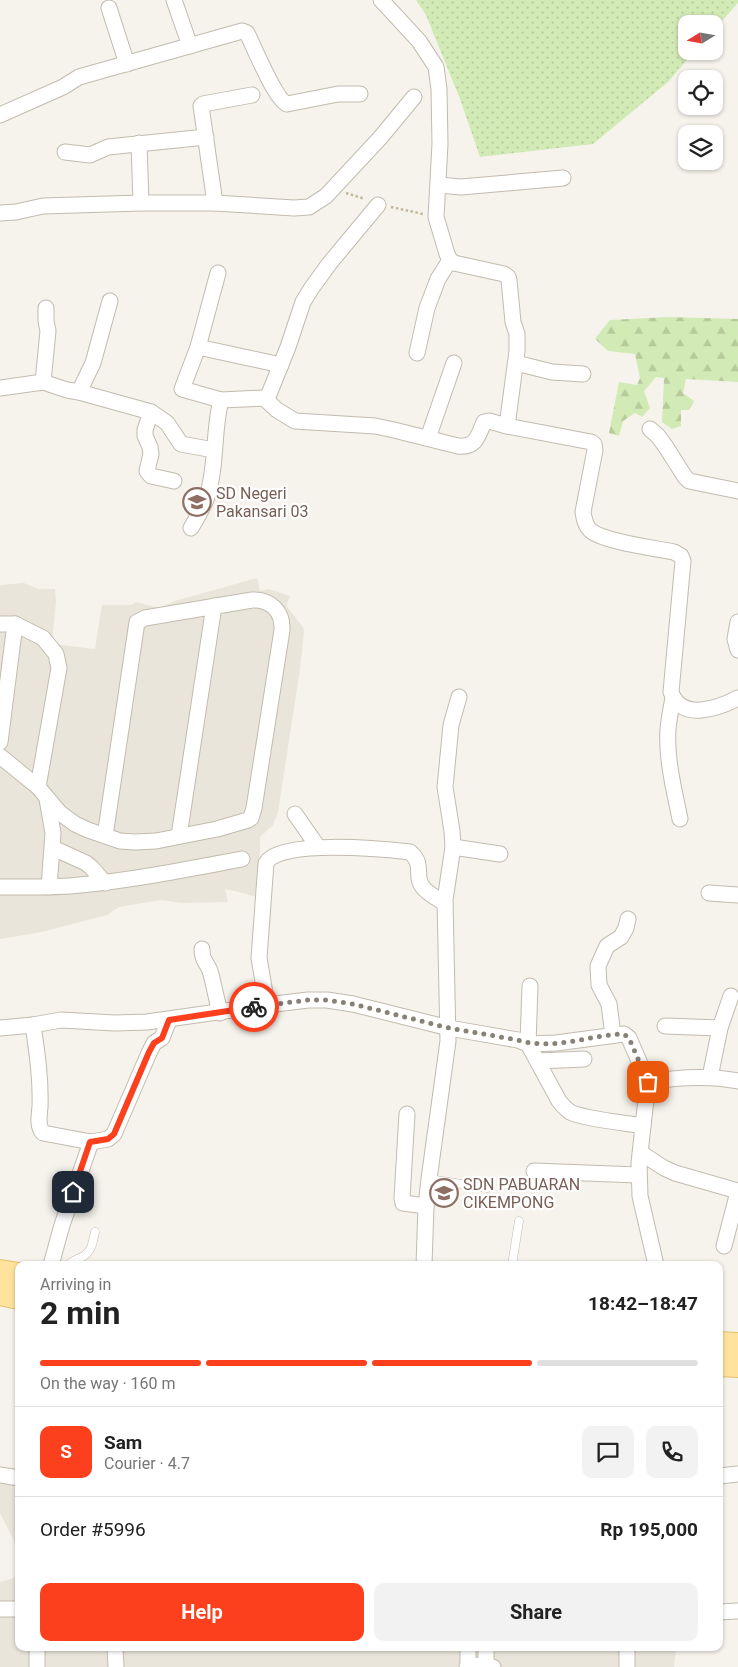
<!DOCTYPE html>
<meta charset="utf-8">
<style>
body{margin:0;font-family:Roboto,sans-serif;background:#f2f2f2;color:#222;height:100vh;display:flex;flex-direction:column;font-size:19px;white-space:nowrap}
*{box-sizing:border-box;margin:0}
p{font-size:16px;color:#767676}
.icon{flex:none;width:28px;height:28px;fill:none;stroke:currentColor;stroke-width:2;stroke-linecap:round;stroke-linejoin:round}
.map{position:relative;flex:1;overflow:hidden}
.panel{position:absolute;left:15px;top:1261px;width:708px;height:390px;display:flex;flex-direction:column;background:#fff;border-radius:10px;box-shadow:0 1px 4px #0004}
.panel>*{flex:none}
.needle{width:32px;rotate:259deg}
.tools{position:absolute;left:678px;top:15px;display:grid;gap:10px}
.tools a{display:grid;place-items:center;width:45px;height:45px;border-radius:10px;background:#fff;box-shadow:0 1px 4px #0004;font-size:25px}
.pin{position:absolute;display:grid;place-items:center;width:42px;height:42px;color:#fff;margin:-21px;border-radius:10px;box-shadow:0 2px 8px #0006}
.courier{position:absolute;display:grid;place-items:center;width:50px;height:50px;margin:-25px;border:4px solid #fc3f1d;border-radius:50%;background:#fff;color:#222;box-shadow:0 1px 6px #0007}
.summary em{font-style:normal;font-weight:700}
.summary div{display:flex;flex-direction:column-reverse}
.summary{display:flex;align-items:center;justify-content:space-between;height:85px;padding:0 25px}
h1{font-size:32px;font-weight:700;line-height:38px}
.bar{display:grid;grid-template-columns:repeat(4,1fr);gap:8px 5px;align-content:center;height:60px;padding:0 25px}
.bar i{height:6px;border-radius:4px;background:#e0e0e0}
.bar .selected{background:#fc3f1d}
.bar p{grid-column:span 4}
.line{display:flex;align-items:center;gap:12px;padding:0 25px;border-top:1px solid #e0e0e0}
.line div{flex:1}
.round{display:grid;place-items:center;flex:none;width:52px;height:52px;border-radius:10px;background:#f2f2f2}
.button{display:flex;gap:10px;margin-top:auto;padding:10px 25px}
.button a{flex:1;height:58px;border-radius:10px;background:#fc3f1d;color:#fff;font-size:20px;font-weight:700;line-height:58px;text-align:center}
.button a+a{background:#f2f2f2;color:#222}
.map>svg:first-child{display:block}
</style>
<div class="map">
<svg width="738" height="1667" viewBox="0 0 738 1667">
<defs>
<pattern id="grass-dots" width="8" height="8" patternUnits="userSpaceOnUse" patternTransform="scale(1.25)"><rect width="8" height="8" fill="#d2eab5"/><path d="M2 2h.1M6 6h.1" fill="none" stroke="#b6ca9c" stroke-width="1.8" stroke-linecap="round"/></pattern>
<pattern id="forest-firs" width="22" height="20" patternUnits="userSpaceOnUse" patternTransform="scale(1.25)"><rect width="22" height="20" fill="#d2eab5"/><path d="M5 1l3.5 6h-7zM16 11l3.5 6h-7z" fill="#b6ca9c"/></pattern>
</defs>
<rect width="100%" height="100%" fill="#f6f3ec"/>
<g fill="#eae5da">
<path d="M257,578L260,591L269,589L290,596L287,604V607L303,627L304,632L300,669L278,812L273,825L260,837V852L256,897L239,892L225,889L228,902L182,903L161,900L119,907L107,915L42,932L0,939V585L24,583L39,589H55L56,601L52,642L53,644L95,649L102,605H131L136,602L159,608L175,601Z"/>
<path d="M0,1482L19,1485V1648H663L676,1649L674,1667H0V1582L16,1577L17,1555L14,1541L0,1513Z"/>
</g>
<path fill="url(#grass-dots)" d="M416,0H738V3L714,30V24H686V51H695L668,82L593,144L480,157L460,99L426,15Z"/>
<path fill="url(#forest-firs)" d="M668,317L738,319V382L686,379L683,393L694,401L689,410H681V426L672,429L662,422L664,378L656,377L644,391L650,408L642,417L635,413L623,421L619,436L609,433L619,382L637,385L640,378L635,354L608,351L595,339L610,320Z"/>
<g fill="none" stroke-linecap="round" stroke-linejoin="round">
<defs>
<g id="service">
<path d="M429,1179L487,1188"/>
<path d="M68,1265C72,1261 77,1259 82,1257C92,1252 93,1241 95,1232"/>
<path d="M512,1265L519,1221"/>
</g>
<g id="minor">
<path d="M174,0L190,46"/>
<path d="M381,0L419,41L436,67L439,89L440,144L436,217L447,254L450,260L454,263L504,274L508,277L509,280L513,322L517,334V351L507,426"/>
<path d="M109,8L127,64"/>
<path d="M0,115L63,87L79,77L242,31L247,33C254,47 275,99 287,104L338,94H360"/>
<path d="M139,143L141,203"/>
<path d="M65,152L90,155L108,147L206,137"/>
<path d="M439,185L461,187L563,178"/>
<path d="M215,203L201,106L203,104L252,95"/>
<path d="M0,213L16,212L43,206L141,203H215L294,208L309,207L326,196L380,138L414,97"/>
<path d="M218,273L198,347L182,389L221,400L264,398L277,410L295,421L375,426L394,430L458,446C476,448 478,436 484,422L489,421L507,426L591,442L594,444L595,450L583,512C584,518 585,525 590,530C603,542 655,548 674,552L681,556L683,561L671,692C681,722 719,708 738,698"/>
<path d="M46,308V321L48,331L43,382L67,390L79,392L93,363L110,301"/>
<path d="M198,347L281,365"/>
<path d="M417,353L427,308L438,279L450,260"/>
<path d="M516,363L552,372L583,374"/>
<path d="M0,388L43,382"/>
<path d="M79,392L151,412L167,423L181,444L214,450"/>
<path d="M267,399L288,347L303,302L311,289L329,264L378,205"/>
<path d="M151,412L145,430V436L150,447L151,454L147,471L151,476L174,481"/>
<path d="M650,429L658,436L666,447L685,477L689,481L738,491"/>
<path d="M428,438L454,363"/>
<path d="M191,528C197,518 203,508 207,497C217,465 213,431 221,400"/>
<path d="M738,622L735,639L738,650"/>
<path d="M0,624H15L43,638L56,654L59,668L38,787"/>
<path d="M673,698C671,708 669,719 668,729C666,759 674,789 680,819"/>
<path d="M0,742L15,624"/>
<path d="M0,756L38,787L60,813L75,824L88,830L120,841L135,842L156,841L217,829L248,820L251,818L254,808L282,630C283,611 270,599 252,600L145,618L137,622L105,836"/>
<path d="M47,799L53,833L49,887"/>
<path d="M295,814L318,847"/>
<path d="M179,836L214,606"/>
<path d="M453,847L500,854"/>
<path d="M53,848L86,863L91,867L105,883"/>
<path d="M0,887C27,887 53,888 80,885C134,880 188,869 242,859"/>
<path d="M709,893L738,895"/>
<path d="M202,949C202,963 208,962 211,974L220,1013"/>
<path d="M530,986L528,1044L556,1043L624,1034L629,1038L648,1082C678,1077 708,1075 738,1081"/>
<path d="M267,1005L259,958L266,863C279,839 384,849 410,852C425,865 414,875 422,886C426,893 438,899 445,903"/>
<path d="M33,1025C37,1052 41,1079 40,1107C39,1116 37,1126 43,1133L91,1142L108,1139L114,1134L149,1053L154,1043L162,1038L169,1020"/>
<path d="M665,1026L720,1028"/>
<path d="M0,1028L33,1025L61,1020L115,1023L147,1022L267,1005L308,1000H327L353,1004L449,1028L518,1040L528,1044L559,1101C562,1105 566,1109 570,1112C584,1119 626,1123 643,1126L639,1163L640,1196L656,1265"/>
<path d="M613,1035L609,1004L599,985L598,966L607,946L621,937L626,928L628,919"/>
<path d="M538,1061L584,1059"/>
<path d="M710,1077L720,1028L731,996"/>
<path d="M407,1114L402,1198L403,1203L426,1206"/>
<path d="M643,1126L648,1082"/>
<path d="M641,1153L664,1168L675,1173L738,1191"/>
<path d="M534,1171L638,1175"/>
<path d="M724,1246L738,1192"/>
<path d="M51,1265L62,1225L91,1142"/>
<path d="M424,1265L426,1206L429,1179L448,1041L445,900L453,847L452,831L445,787L451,725L459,697"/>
<path d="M0,1475L19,1478"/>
<path d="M719,1476L738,1474"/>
<path d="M0,1609H19"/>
<path d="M719,1612L738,1611"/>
<path d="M115,1648L116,1667"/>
<path d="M627,1648V1667"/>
<path d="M486,1665V1648"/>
<path d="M37,1667V1648"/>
<path d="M467,1667C477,1664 484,1664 493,1667"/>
<path d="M468,1667V1648"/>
</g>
<g id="primary">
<path d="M0,1272L19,1275"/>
<path d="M0,1293L19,1297"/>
<path d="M719,1344L738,1345"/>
<path d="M719,1364L738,1365"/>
</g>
</defs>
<use href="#service" stroke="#c2bbae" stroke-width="9"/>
<use href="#minor" stroke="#c2bbae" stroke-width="17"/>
<use href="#primary" stroke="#e6c16a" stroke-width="26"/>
<g stroke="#c4b79f" stroke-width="2.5" stroke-dasharray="2.5 2.5" stroke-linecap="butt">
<path d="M346,193L365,199"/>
<path d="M391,207L423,214"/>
</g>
<use href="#service" stroke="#fff" stroke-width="8"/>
<use href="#minor" stroke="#fff" stroke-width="15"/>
<use href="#primary" stroke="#ffe39c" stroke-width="24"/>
</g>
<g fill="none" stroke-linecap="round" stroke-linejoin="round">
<path stroke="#878178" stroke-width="5" stroke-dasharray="0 9" d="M254,1007L308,1000H327L353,1004L449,1028L518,1040C552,1051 589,1035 624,1034L629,1038L648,1082"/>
<path stroke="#fc3f1d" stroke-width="6" d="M73,1192L90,1142L108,1139L114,1134L149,1052L154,1043L162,1038L169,1020L254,1007"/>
</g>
<defs>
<symbol id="school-ring" viewBox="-11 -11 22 22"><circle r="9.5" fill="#fff" stroke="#8d6e63" stroke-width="1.5"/><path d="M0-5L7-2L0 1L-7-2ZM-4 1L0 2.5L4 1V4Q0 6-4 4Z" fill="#8d6e63"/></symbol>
</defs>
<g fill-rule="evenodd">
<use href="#school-ring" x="181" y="486" width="32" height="32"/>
<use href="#school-ring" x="428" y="1177" width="32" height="32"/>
</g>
<g text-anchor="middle" stroke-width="4.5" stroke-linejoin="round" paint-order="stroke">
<g font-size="16" fill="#785e54" stroke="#fff" text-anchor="start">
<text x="216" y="499">SD Negeri<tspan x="216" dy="18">Pakansari 03</tspan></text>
<text x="463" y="1190">SDN PABUARAN<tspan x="463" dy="18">CIKEMPONG</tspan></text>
</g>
</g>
</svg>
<div class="tools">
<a><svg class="needle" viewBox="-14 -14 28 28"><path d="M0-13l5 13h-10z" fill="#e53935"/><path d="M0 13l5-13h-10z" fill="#767676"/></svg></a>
<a><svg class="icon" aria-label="locate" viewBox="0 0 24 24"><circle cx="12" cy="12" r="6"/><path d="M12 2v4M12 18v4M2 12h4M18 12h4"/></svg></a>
<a><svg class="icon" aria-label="layers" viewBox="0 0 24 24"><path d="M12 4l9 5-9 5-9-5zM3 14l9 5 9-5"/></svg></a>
</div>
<div class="pin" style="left:648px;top:1082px;background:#ea580c"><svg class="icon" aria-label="bag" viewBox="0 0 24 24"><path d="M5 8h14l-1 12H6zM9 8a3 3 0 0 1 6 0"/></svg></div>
<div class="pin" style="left:73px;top:1192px;background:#1f2937"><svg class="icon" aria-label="home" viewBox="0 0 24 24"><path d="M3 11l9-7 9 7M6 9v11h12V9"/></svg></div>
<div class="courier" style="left:254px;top:1007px"><svg class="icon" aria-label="bike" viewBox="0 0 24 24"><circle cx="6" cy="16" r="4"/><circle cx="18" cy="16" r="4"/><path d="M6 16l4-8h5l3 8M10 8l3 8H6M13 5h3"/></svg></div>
<section class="panel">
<div class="summary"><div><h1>2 min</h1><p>Arriving in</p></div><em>18:42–18:47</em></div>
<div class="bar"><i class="selected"></i><i class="selected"></i><i class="selected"></i><i></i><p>On the way · 160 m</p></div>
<div class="line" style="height:90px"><b class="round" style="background:#fc3f1d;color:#fff">S</b><div><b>Sam</b><p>Courier · 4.7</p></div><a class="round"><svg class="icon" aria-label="chat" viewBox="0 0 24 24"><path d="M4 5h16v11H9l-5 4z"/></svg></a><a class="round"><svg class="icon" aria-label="phone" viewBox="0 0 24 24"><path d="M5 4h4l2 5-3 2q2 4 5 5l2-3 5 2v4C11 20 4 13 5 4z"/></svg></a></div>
<div class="line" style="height:65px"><div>Order #5996</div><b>Rp 195,000</b></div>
<div class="button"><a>Help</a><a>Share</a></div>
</section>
</div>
